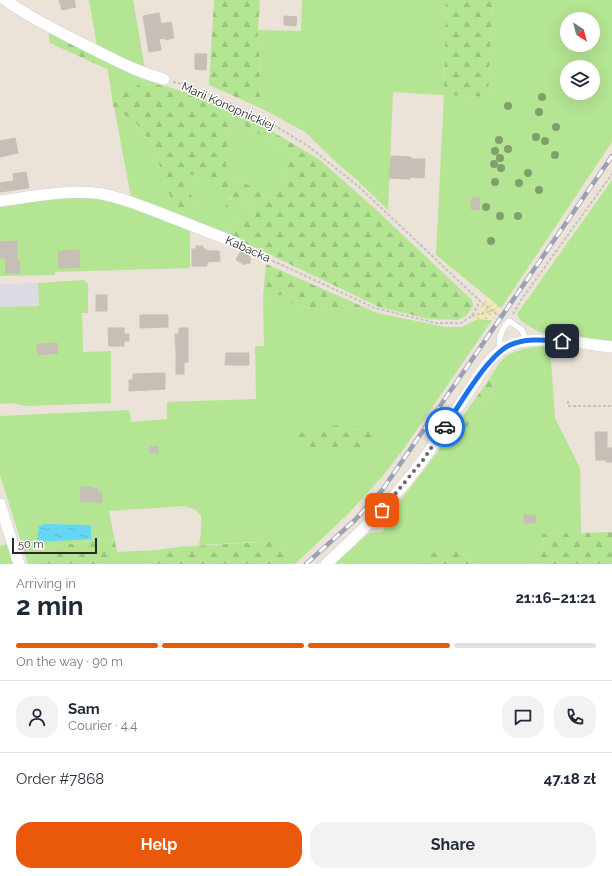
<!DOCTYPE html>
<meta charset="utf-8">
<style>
body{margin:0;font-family:Raleway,sans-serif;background:#f2f2f3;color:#1f2937;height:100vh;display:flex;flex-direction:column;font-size:15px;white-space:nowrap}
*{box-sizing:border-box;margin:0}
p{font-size:13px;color:#747a83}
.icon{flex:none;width:22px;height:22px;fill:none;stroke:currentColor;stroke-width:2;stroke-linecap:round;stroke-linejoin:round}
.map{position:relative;height:564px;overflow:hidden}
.side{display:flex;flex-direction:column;background:#fff;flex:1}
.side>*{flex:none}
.needle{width:26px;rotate:144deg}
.buttons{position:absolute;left:560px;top:12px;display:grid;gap:8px}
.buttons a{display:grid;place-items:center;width:40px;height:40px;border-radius:50%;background:#fff;box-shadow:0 4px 16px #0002;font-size:20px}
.scale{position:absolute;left:12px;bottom:10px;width:85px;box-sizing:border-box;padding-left:4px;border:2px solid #282828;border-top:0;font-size:11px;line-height:14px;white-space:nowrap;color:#282828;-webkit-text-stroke:3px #fff;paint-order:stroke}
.pin{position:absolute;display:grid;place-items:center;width:34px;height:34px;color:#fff;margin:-17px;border-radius:8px;box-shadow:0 2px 6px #0006}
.courier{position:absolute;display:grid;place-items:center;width:40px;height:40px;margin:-20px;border:3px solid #1a73e8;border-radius:50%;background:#fff;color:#222;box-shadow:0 1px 5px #0007}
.headline em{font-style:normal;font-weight:700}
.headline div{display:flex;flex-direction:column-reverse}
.headline{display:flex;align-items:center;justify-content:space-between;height:68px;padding:0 16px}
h1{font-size:26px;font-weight:700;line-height:30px}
.bar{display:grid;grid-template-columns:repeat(4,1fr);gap:6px 4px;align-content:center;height:48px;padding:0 16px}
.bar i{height:5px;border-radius:3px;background:#e0e1e3}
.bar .on{background:#ea580c}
.bar p{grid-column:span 4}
.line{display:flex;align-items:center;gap:10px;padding:0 16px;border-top:1px solid #e0e1e3}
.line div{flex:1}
.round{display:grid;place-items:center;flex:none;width:42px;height:42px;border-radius:16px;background:#f2f2f3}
.button{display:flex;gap:8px;margin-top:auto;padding:8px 16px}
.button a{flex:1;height:46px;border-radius:16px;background:#ea580c;color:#fff;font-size:16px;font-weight:700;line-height:46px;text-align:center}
.button a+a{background:#f2f2f3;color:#1f2937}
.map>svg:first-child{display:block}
</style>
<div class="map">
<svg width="612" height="564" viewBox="0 0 612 564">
<defs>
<pattern id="forest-firs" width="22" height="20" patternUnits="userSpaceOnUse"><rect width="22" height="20" fill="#b4e592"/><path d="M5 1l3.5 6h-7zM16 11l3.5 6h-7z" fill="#9bc47e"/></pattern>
<pattern id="sand-dots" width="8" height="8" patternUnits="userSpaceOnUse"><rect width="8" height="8" fill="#f3e6b9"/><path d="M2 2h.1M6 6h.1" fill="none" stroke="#d0c59f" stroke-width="1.8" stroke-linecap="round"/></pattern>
<pattern id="water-ripples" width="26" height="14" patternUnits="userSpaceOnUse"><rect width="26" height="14" fill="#65d7f4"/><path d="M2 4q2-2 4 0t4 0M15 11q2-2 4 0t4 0" fill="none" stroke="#58b9d1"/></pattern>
</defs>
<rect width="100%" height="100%" fill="#ebe2d8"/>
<path fill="#dcdae3" d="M38,283L39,306L0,307V284Z"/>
<g fill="#b4e592" fill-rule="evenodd">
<path d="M89,0H133L145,69L97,47Z"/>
<path d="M302,0H446L444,95L488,97L493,0H612V142L501,308L436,255L444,95L393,92L388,210L357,180L337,163L305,132L261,108L258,30L301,31ZM567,19H593V45H567ZM567,67H593V93H567Z"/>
<path d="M106,59L160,85L140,84L126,91L113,104Z"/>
<path d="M115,112L132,118L152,143L161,169L196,208L189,189V173L234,192L229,199L236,211L244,198L255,205L254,210L256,215L238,223L225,233L131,197Z"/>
<path d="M239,122L293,155L274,198L230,176L226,166V152L231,130Z"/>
<path d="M612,180V341L539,332L521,321L517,314Z"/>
<path d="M101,196L190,229V268L55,272V275L0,276V206L19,202Z"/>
<path d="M84,280L88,284V313H82L83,352L111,351V403L26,406L12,403L0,404V307L39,306L38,283Z"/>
<path d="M281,295L296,307L341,310L366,308L377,313L446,327H462L478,319L492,320L405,447L381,478L348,514L295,564H290L282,549L274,541L199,545L201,533V516L196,510L184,506L109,511L114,537L39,549L42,564H28L0,475V416L128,410L130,413L131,422L167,419V402L256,399L255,346H264L263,297Z"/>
<path d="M550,345L555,418L580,468L581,533L542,534L543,550L535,564H477L461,553L425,559L423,564H334L369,533L382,532L387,524L391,513L436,454L444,459L497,384L490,378C495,370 501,358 510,354C522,348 537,347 550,345Z"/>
<path d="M8,544L14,564H0V546Z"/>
<path d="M157,550L147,563L145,564H98L117,552Z"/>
</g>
<g fill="url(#forest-firs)" fill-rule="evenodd">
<path d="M214,0H260L258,30L261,108L209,85Z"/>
<path d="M446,0H493L488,97L444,95Z"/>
<path d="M48,29L106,59L107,69L50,43Z"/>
<path d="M140,84L160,85L186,92L245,115L320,160L372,206L472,300L473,306L466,316L458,320L429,319L379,307L225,233L238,223L256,215L254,210L255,205L244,198L236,211L228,215L223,211L234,192L210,183L197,176L189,174V189L196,208L185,211L172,202L152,143L132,118L115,112L113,104L126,91ZM239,122L293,155L274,198L230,176L226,166V152L231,130Z"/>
<path d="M266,264L366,308L341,310L296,307L281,295L263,297Z"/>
<path d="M490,378L497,384L444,460L436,454Z"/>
<path d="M340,425L360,427L372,431L375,448L294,452V431Z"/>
<path d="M612,532V564H535L543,550L542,534Z"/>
<path d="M114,537L117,552L98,564H42L39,549Z"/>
<path d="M274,541L282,549L290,564H145L147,563L157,550L178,547Z"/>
<path d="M437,547L461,553L477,564H423L425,559Z"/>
</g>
<path fill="url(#sand-dots)" d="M487,297L501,308L492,320L478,319L472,321Z"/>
<path fill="url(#water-ripples)" d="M45,524L91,525V539L37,542L39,526Z"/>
<g fill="#c6bfb8" stroke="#c7beb2">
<path d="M59,0H74L76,7L62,10Z"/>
<path d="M159,13L161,24L171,22L174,38L165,40V38L159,39L161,50L149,52L143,16Z"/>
<path d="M284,16L297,17L296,26L284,25Z"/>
<path d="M195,54H207L206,70L195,69Z"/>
<path d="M15,138L18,153L0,157V141Z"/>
<path d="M391,156L411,157V159H425L424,178L410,177V179L389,178Z"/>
<path d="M26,172L29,188L22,189L20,180L14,181L13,174Z"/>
<path d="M20,180L22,189L0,192V183Z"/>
<path d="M472,198H480L479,210L471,209Z"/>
<path d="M17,241V260L19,259L20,273H6L5,258H0V242Z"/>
<path d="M196,246H203V249H206L207,251H219L220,261L207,262V266H192V249H196Z"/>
<path d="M79,250L80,267L59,268L58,251Z"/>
<path d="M241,251L250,256L249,258L251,259L249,264L246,263L245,265L236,260Z"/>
<rect x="96" y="295" width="11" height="16"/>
<path d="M140,315H168V327L140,328Z"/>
<path d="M108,328H124V334H129V341H124V346H109Z"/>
<path d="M179,328H188V349H176L175,334H179Z"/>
<path d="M57,343L58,353L38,355L37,344Z"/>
<rect x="176" y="349" width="12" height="13"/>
<path d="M226,353H249V365H225Z"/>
<rect x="176" y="362" width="8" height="12"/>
<path d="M165,373V389L129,391V380H133V374Z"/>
<path d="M595,432H607V448H612V462H606V460H596Z"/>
<path d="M158,446L159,453H150V447Z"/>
<path d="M80,487H93V489H98V493H102V502H81Z"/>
<path d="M524,515H535L536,523H524Z"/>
</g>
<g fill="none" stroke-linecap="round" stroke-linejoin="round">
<defs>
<path id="lane" d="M500,351C498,339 501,329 509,321L522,330L526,341"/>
<g id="street">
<path d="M5,0C34,20 67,36 99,52C121,63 140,73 164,79"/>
<path d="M0,201C31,197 63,190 94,193C109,194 125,200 139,205C171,217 203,230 236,243"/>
<path d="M0,504L19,564"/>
<path d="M326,564C362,532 395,498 423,460C438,439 452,416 467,394C478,377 490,354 510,345C536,334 584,344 612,347"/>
</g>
</defs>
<use href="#lane" stroke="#ced3e2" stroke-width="7"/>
<use href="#street" stroke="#ced3e2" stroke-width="12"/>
<g stroke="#c3c3c3" stroke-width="2" stroke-dasharray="3 2" stroke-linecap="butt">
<path d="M173,82L188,85L262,118L308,146L358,186L480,301L492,311L502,317"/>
<path d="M245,248L375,308L436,323H461L472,316L480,301"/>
<path d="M513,314L521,300L612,174"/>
<path d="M472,316L492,311"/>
<path d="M568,401V406H612"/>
</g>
<use href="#lane" stroke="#fff" stroke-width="5.5"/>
<use href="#street" stroke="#fff" stroke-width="11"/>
<defs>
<path id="rail" d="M306,564L355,520L383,489L612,156"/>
</defs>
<use href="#rail" stroke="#9ba0b4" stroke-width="4.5"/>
<use href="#rail" stroke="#fff" stroke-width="3" stroke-dasharray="9" stroke-linecap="butt"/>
</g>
<g fill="#829e6d">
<circle cx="542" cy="97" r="4"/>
<circle cx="508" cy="106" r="4"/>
<circle cx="539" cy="112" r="4"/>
<circle cx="556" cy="127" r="4"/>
<circle cx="536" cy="137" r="4"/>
<circle cx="499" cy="140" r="4"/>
<circle cx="545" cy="141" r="4"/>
<circle cx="508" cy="149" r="4"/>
<circle cx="495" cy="151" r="4"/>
<circle cx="555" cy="155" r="4"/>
<circle cx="500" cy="158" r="4"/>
<circle cx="494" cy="164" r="4"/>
<circle cx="501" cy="168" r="4"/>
<circle cx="528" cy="173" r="4"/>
<circle cx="495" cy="182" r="4"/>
<circle cx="519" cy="183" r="4"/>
<circle cx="539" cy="190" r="4"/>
<circle cx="486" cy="207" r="4"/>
<circle cx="500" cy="216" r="4"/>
<circle cx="518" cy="216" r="4"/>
<circle cx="491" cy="241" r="4"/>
</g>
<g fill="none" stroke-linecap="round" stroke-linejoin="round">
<path stroke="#6c6966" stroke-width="4" stroke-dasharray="0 7.2" d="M382,510L423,460L445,427"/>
<path stroke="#1a73e8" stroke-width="5" d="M445,427C459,405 488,355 510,345C526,338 544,340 562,341"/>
</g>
<g text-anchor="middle" stroke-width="3" stroke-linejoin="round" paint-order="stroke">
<g font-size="12" fill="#282828" stroke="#fff">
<text transform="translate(228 106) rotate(24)" y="4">Marii Konopnickiej</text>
<text transform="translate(248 249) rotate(24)" y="4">Kabacka</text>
</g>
</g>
</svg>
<div class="buttons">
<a><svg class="needle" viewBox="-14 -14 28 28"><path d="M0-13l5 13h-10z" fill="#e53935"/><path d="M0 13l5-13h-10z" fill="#747a83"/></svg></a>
<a><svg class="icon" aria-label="layers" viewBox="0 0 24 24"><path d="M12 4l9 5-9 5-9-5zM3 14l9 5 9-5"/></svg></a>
</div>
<div class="scale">50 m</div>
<div class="pin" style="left:382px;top:510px;background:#ea580c"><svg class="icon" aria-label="bag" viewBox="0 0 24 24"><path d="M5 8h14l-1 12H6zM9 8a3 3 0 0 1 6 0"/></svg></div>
<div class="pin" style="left:562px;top:341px;background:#1f2937"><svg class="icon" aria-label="home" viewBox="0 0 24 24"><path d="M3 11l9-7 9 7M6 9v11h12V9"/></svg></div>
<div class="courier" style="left:445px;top:427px"><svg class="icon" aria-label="car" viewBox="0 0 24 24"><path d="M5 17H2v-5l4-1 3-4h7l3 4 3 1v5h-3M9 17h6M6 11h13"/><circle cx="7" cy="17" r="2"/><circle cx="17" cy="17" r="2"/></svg></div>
</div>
<section class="side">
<div class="headline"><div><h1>2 min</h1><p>Arriving in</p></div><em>21:16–21:21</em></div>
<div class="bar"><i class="on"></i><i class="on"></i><i class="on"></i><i></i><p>On the way · 90 m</p></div>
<div class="line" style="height:72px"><a class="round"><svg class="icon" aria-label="person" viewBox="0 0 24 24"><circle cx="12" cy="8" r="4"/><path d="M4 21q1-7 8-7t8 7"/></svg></a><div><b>Sam</b><p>Courier · 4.4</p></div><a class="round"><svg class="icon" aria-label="chat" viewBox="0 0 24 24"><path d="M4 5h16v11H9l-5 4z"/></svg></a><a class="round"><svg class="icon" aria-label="phone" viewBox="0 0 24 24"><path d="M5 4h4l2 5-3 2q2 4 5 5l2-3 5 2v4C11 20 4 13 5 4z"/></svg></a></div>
<div class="line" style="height:52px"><div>Order #7868</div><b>47.18 zł</b></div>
<div class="button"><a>Help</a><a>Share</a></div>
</section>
